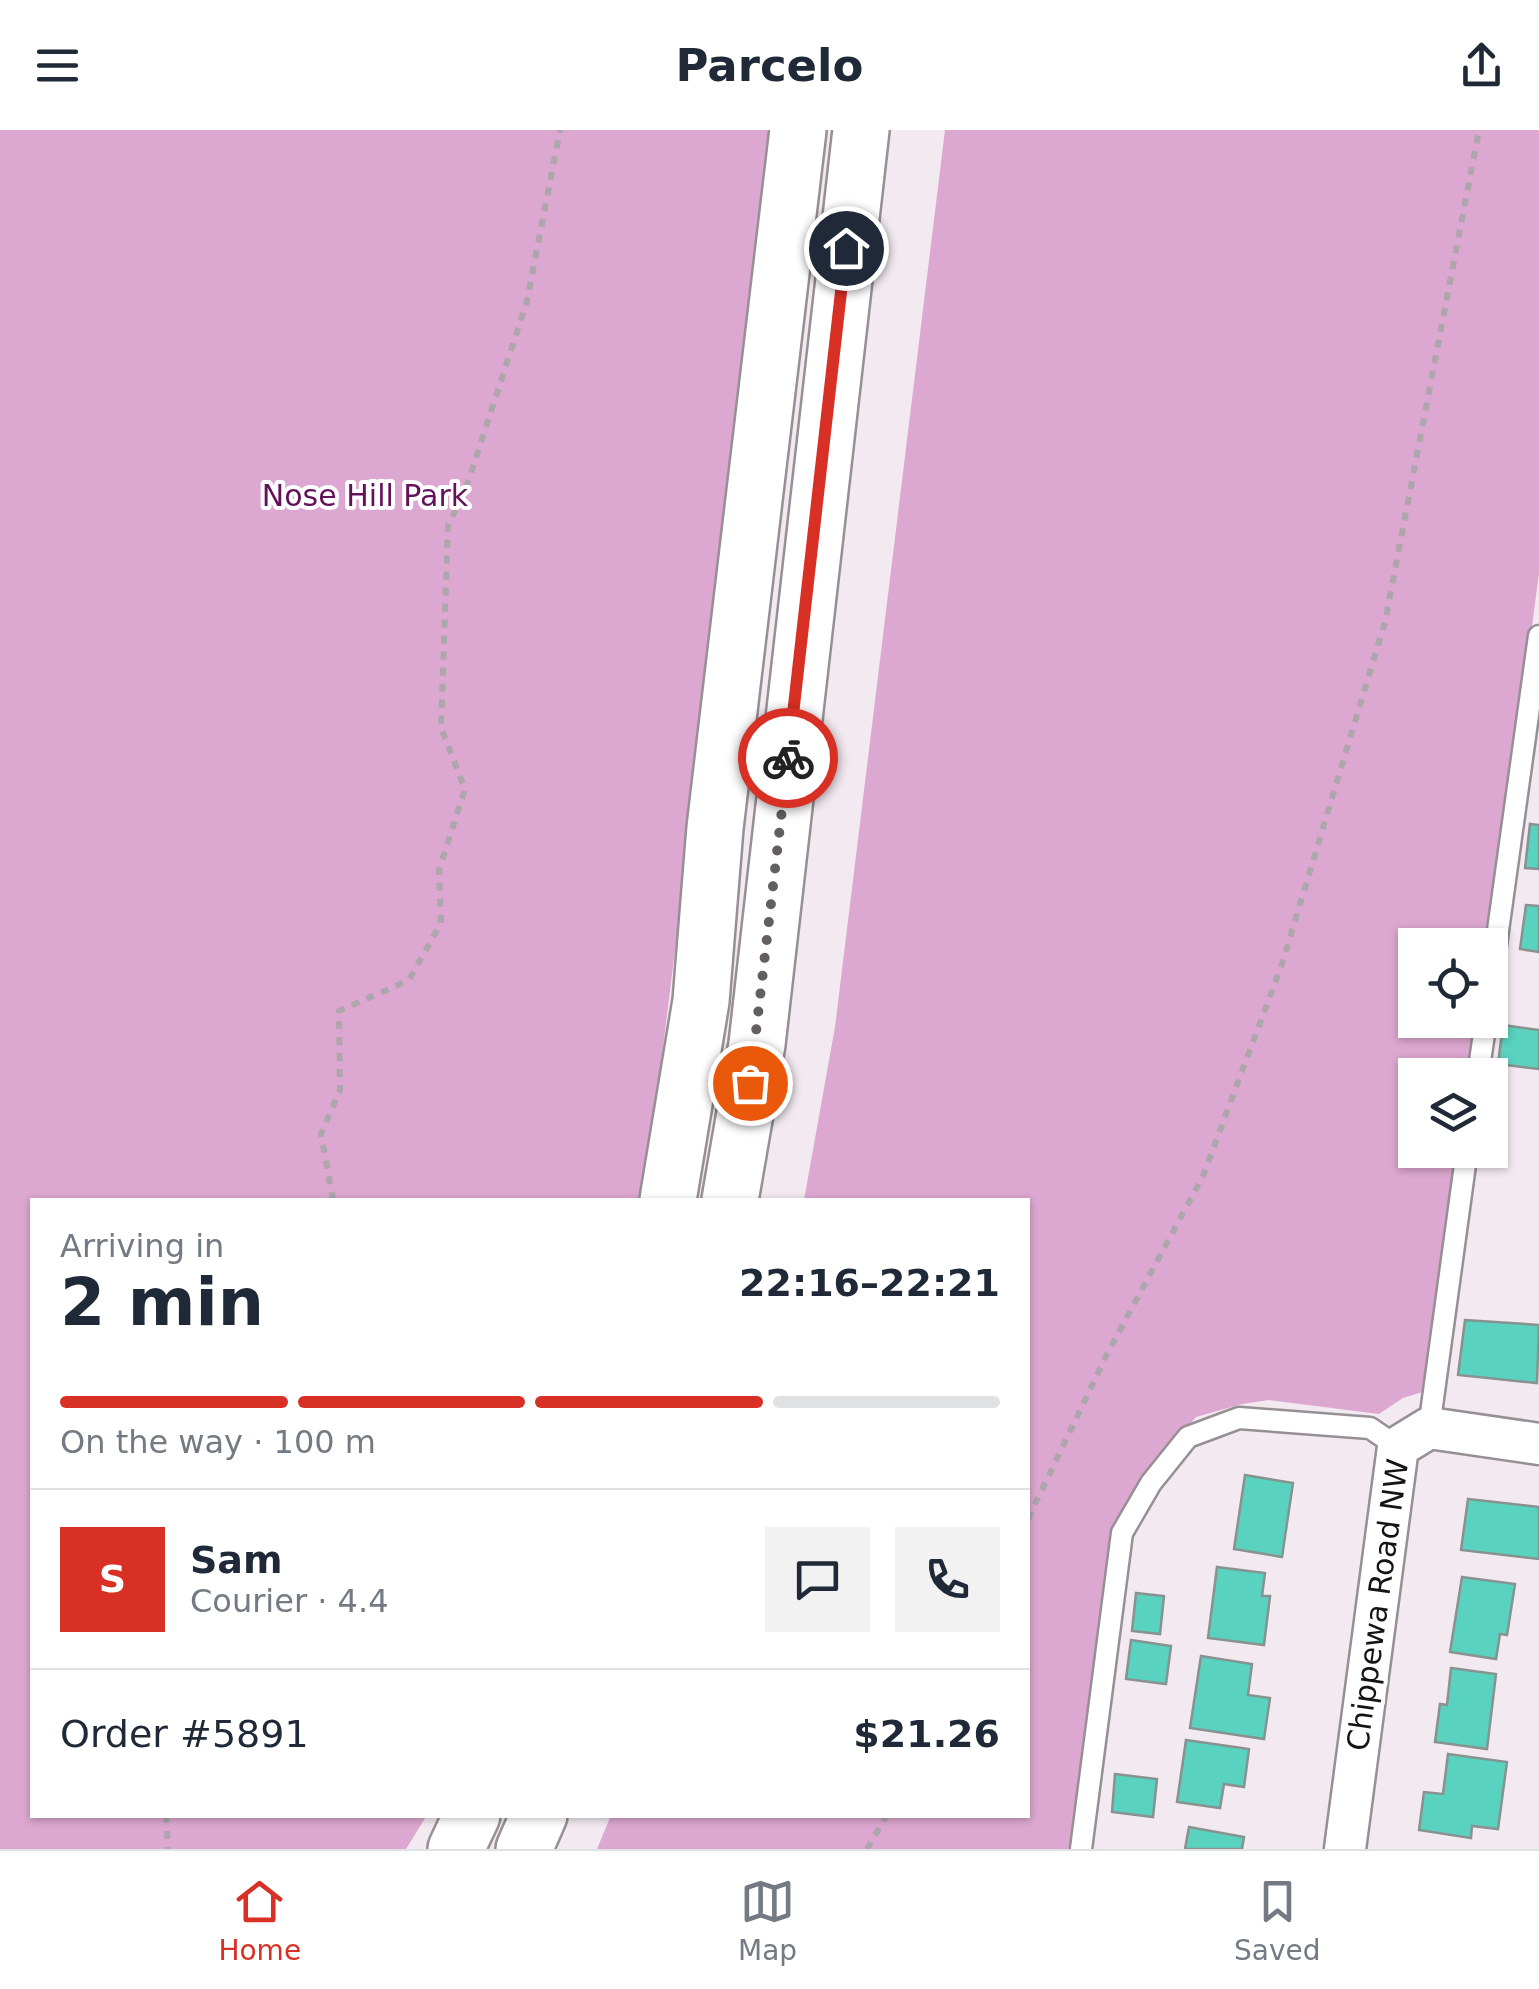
<!DOCTYPE html>
<meta charset="utf-8">
<style>
body{margin:0;font-family:"DejaVu Sans",sans-serif;background:#f2f2f3;color:#1f2937;height:100vh;display:flex;flex-direction:column;font-size:38px;white-space:nowrap}
*{box-sizing:border-box;margin:0}
p{font-size:32px;color:#747a83}
.icon{flex:none;width:55px;height:55px;fill:none;stroke:currentColor;stroke-width:2;stroke-linecap:round;stroke-linejoin:round}
.map{position:relative;flex:1;overflow:hidden}
.details{position:absolute;left:30px;top:1068px;width:1000px;height:620px;display:flex;flex-direction:column;background:#fff;border-radius:0px;box-shadow:0 2px 8px #0004}
.details>*{flex:none}
.tools{position:absolute;left:1398px;top:798px;display:grid;gap:20px}
.tools a{display:grid;place-items:center;width:110px;height:110px;border-radius:0px;background:#fff;box-shadow:0 2px 8px #0004;font-size:50px}
.pin{position:absolute;display:grid;place-items:center;width:85px;height:85px;color:#fff;margin:-42px;border:5px solid #fff;border-radius:50%;box-shadow:0 2px 10px #0007}
.courier{position:absolute;display:grid;place-items:center;width:100px;height:100px;margin:-50px;border:8px solid #d93025;border-radius:50%;background:#fff;color:#222;box-shadow:0 2px 12px #0007}
.head em{font-style:normal;font-weight:800}
.head div{display:flex;flex-direction:column-reverse}
.head{display:flex;align-items:center;justify-content:space-between;height:170px;padding:0 30px}
h1{font-size:65px;font-weight:800;line-height:75px}
.bar{display:grid;grid-template-columns:repeat(4,1fr);gap:15px 10px;align-content:center;height:120px;padding:0 30px}
.bar i{height:12px;border-radius:8px;background:#e0e1e3}
.bar .selected{background:#d93025}
.bar p{grid-column:span 4}
.line{display:flex;align-items:center;gap:25px;padding:0 30px;border-top:2px solid #e0e1e3}
.line div{flex:1}
.round{display:grid;place-items:center;flex:none;width:105px;height:105px;border-radius:0px;background:#f2f2f3}
header{display:flex;justify-content:space-between;align-items:center;height:130px;padding:0 30px;background:#fff;font-size:45px;font-weight:800}
.menu{display:flex;justify-content:space-around;align-items:center;height:140px;border-top:2px solid #e0e1e3;background:#fff;font-size:28px;color:#747a83}
.menu a{display:grid;justify-items:center;gap:5px}
.menu .selected{color:#d93025}
.map>svg:first-child{display:block}
</style>
<header><svg class="icon" aria-label="menu" viewBox="0 0 24 24"><path d="M4 6h16M4 12h16M4 18h16"/></svg>Parcelo<svg class="icon" aria-label="share" viewBox="0 0 24 24"><path d="M12 15V3M7 8l5-5 5 5M5 13v7h14v-7"/></svg></header>
<div class="map">
<svg width="1539" height="1719" viewBox="0 0 1539 1719">
<rect width="100%" height="100%" fill="#f2eaf0"/>
<g fill="#dca7d0">
<path d="M0,0H777L644,1070H32V1685H427L406,1719H0Z"/>
<path d="M945,0H1539V443L1490,816L1415,815V890H1480L1473,945H1415V1020H1463L1432,1259L1403,1268L1379,1284L1269,1270L1242,1274L1196,1287L1155,1334L1122,1396L1077,1719H597L611,1685H1028V1070H804L835,897Z"/>
</g>
<g fill="#5ad2c0" stroke="#889290" stroke-width="2.5">
<path d="M1530,694L1539,695V739L1525,738Z"/>
<path d="M1526,775L1539,776V822L1520,819Z"/>
<path d="M1503,895L1539,900V939L1498,934Z"/>
<path d="M1465,1190L1539,1195L1537,1253L1458,1245Z"/>
<path d="M1245,1345L1293,1353L1282,1427L1234,1419Z"/>
<path d="M1468,1369L1539,1377V1429L1461,1420Z"/>
<path d="M1217,1437L1265,1443L1262,1466H1270L1264,1515L1208,1508Z"/>
<path d="M1462,1447L1515,1454L1507,1505L1500,1504L1496,1529L1450,1522Z"/>
<path d="M1136,1463L1164,1466L1160,1504L1132,1501Z"/>
<path d="M1131,1510L1171,1516L1166,1554L1126,1549Z"/>
<path d="M1201,1526L1252,1534L1248,1565L1270,1568L1264,1609L1190,1598Z"/>
<path d="M1451,1538L1496,1544L1487,1619L1435,1612L1440,1574L1447,1575Z"/>
<path d="M1186,1610L1249,1619L1244,1657L1224,1654L1220,1678L1177,1672Z"/>
<path d="M1448,1624L1507,1632L1498,1699L1472,1696L1471,1708L1419,1700L1424,1662L1443,1664Z"/>
<path d="M1115,1644L1157,1649L1153,1687L1112,1682Z"/>
<path d="M1189,1697L1244,1707L1242,1719H1185Z"/>
</g>
<g fill="none" stroke-linecap="round" stroke-linejoin="round">
<defs>
<g id="service">
<path d="M1490,858L1539,506"/>
<path d="M1478,945L1486,890"/>
<path d="M1429,1298L1467,1020"/>
<path d="M1081,1719L1122,1403L1151,1353L1188,1307L1239,1288L1370,1298L1398,1317"/>
</g>
<path id="minor" d="M1345,1719L1398,1317L1429,1298L1539,1314"/>
<g id="primary">
<path d="M668,1070L701,871L715,698L798,0"/>
<path d="M730,1070L757,914L861,0"/>
<path d="M456,1719L472,1685"/>
<path d="M524,1719L539,1685"/>
</g>
</defs>
<use href="#service" stroke="#968f94" stroke-width="25"/>
<use href="#minor" stroke="#968f94" stroke-width="45"/>
<use href="#primary" stroke="#968f94" stroke-width="60"/>
<g stroke="#ada6ab" stroke-width="6" stroke-dasharray="8 8" stroke-linecap="butt">
<path d="M333,1070L321,1004L340,960L339,881L409,850L441,793L439,740L465,659L441,598L448,396L467,355L527,171L560,0"/>
<path d="M1028,1389L1106,1226L1203,1046L1282,834L1385,492L1479,0"/>
<path d="M166,1685L168,1719"/>
<path d="M867,1719L887,1685"/>
</g>
<use href="#service" stroke="#fff" stroke-width="20"/>
<use href="#minor" stroke="#fff" stroke-width="40"/>
<use href="#primary" stroke="#fff" stroke-width="55"/>
</g>
<g fill="none" stroke-linecap="round" stroke-linejoin="round">
<path stroke="#635e62" stroke-width="10" stroke-dasharray="0 18" d="M750,953L788,628"/>
<path stroke="#d93025" stroke-width="12" d="M788,628L846,118"/>
</g>
<g text-anchor="middle" stroke-width="8" stroke-linejoin="round" paint-order="stroke">
<g font-size="30" fill="#64115a" stroke="#fff">
<text x="365" y="376">Nose Hill Park</text>
</g>
<g font-size="30" fill="#161315" stroke="#fff">
<text transform="translate(1378 1475) rotate(-82)" y="10">Chippewa Road NW</text>
</g>
</g>
</svg>
<div class="tools">
<a><svg class="icon" aria-label="locate" viewBox="0 0 24 24"><circle cx="12" cy="12" r="6"/><path d="M12 2v4M12 18v4M2 12h4M18 12h4"/></svg></a>
<a><svg class="icon" aria-label="layers" viewBox="0 0 24 24"><path d="M12 4l9 5-9 5-9-5zM3 14l9 5 9-5"/></svg></a>
</div>
<div class="pin" style="left:750px;top:953px;background:#ea580c"><svg class="icon" aria-label="bag" viewBox="0 0 24 24"><path d="M5 8h14l-1 12H6zM9 8a3 3 0 0 1 6 0"/></svg></div>
<div class="pin" style="left:846px;top:118px;background:#1f2937"><svg class="icon" aria-label="home" viewBox="0 0 24 24"><path d="M3 11l9-7 9 7M6 9v11h12V9"/></svg></div>
<div class="courier" style="left:788px;top:628px"><svg class="icon" aria-label="bike" viewBox="0 0 24 24"><circle cx="6" cy="16" r="4"/><circle cx="18" cy="16" r="4"/><path d="M6 16l4-8h5l3 8M10 8l3 8H6M13 5h3"/></svg></div>
<section class="details">
<div class="head"><div><h1>2 min</h1><p>Arriving in</p></div><em>22:16–22:21</em></div>
<div class="bar"><i class="selected"></i><i class="selected"></i><i class="selected"></i><i></i><p>On the way · 100 m</p></div>
<div class="line" style="height:180px"><b class="round" style="background:#d93025;color:#fff">S</b><div><b>Sam</b><p>Courier · 4.4</p></div><a class="round"><svg class="icon" aria-label="chat" viewBox="0 0 24 24"><path d="M4 5h16v11H9l-5 4z"/></svg></a><a class="round"><svg class="icon" aria-label="phone" viewBox="0 0 24 24"><path d="M5 4h4l2 5-3 2q2 4 5 5l2-3 5 2v4C11 20 4 13 5 4z"/></svg></a></div>
<div class="line" style="height:130px"><div>Order #5891</div><b>$21.26</b></div>
</section>
</div>
<nav class="menu">
<a class="selected"><svg class="icon" aria-label="home" viewBox="0 0 24 24"><path d="M3 11l9-7 9 7M6 9v11h12V9"/></svg>Home</a>
<a><svg class="icon" aria-label="map" viewBox="0 0 24 24"><path d="M3 6l6-2 6 2 6-2v14l-6 2-6-2-6 2zM9 4v14M15 6v14"/></svg>Map</a>
<a><svg class="icon" aria-label="saved" viewBox="0 0 24 24"><path d="M7 4h10v16l-5-4-5 4z"/></svg>Saved</a>
</nav>
